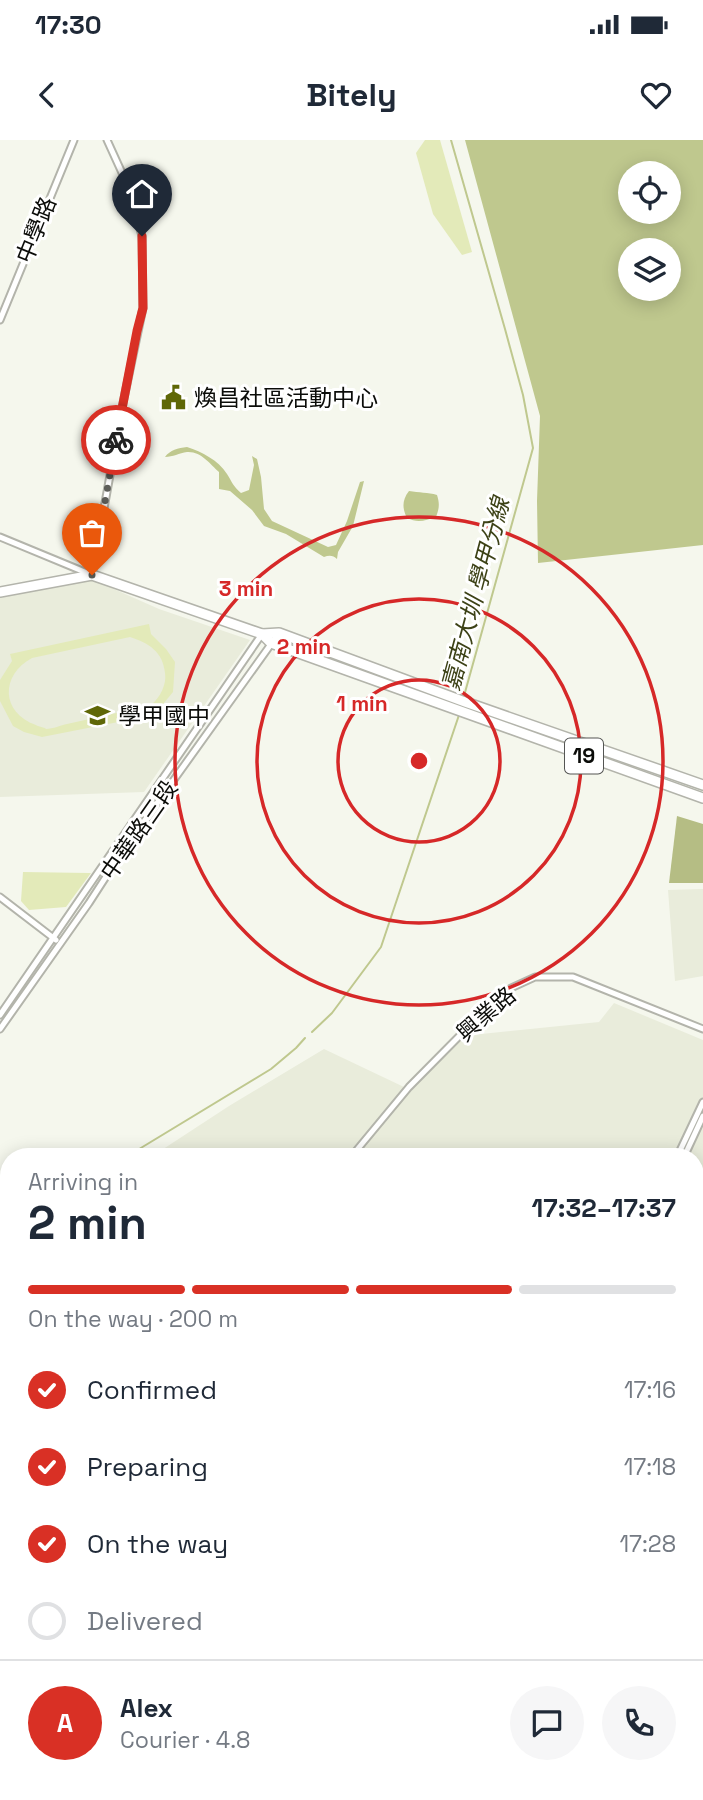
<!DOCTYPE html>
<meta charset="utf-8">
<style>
body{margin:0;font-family:"Space Grotesk","Noto Sans TC",sans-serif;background:#f6f6f7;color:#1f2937;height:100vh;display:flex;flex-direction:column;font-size:26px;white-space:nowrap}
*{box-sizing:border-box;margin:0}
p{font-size:23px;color:#747a83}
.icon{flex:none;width:38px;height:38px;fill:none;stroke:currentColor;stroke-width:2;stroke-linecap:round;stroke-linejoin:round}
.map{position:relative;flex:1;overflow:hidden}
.side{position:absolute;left:0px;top:1008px;width:704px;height:653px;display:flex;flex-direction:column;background:#fff;border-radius:28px 28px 0 0;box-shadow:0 4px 18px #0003}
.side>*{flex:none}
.controls{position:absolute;left:618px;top:21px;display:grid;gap:14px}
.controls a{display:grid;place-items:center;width:63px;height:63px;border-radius:50%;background:#fff;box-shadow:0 4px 18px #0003;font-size:35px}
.pin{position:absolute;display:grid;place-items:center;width:60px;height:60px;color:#fff;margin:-72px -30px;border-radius:50% 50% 50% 0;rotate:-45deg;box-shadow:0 0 7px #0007}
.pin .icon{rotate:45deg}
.courier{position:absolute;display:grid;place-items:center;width:70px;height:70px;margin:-35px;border:5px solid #d93025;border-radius:50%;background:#fff;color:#222;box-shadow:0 2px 9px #0007}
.summary em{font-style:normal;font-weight:700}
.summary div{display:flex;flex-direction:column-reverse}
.summary{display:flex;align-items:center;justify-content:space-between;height:119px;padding:0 28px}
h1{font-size:46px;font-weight:700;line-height:52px}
.bar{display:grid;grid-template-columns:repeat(4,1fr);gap:10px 7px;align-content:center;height:84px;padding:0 28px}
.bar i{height:9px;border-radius:5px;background:#e0e1e3}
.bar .current{background:#d93025}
.bar p{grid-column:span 4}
.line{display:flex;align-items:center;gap:18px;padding:0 28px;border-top:2px solid #e0e1e3}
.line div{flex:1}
.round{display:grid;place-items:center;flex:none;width:74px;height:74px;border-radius:37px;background:#f6f6f7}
ol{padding:0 28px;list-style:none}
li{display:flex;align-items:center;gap:21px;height:77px}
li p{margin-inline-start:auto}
li .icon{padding:7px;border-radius:50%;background:#d93025;color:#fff;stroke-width:4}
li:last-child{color:#747a83}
li i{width:38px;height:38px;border:4px solid #e0e1e3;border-radius:50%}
.status{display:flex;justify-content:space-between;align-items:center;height:49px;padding:0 35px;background:#fff;direction:ltr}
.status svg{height:19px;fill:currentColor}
header{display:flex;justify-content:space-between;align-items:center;height:91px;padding:0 28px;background:#fff;font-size:32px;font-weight:700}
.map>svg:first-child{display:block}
</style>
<div class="status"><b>17:30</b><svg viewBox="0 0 49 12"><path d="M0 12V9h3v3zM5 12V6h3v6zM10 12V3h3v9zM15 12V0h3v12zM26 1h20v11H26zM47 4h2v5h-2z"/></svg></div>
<header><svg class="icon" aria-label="back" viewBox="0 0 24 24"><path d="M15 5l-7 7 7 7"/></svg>Bitely<svg class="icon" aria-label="heart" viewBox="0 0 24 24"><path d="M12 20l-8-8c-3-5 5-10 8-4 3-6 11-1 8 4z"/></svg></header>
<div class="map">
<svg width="703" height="1660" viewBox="0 0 703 1660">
<rect width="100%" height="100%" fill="#f5f7ed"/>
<g fill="#e9ecdb">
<path d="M89,438L159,469L250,500L144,652L0,657V458Z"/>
<path d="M703,749V836L675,841L668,750Z"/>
<path d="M614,863L703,900V1046L695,1043V1017H151L229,966L324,909L404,947L462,896L599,882Z"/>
<path d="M9,1221V1303L0,1305V1222Z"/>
</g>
<g fill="#e3eab9" fill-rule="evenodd">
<path d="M425,0H440L472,112L462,115L433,74L416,13Z"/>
<path d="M149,484L151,494L166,509L175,522L173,552L154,575L42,597L24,592L13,586L0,561V540L12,521L10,514ZM130,497C149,503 163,512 165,533C167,544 160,558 151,565C146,568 136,569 130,570C109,575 88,579 67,584C61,585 53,589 46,589C46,588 37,586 36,585C1,573 0,535 32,518Z"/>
<path d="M23,732L89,733H91L66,767L29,770L21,761Z"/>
</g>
<g fill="#b5bd84">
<path d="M677,676L703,684V743H669Z"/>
<path d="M9,1454V1528C0,1508 0,1479 0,1456Z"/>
</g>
<g fill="#bfc88e" fill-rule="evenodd">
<path d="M465,0H703V405L538,423L537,361L540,276ZM668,33V72H630V33ZM668,110V149H630V110Z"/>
<path d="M187,307C202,312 218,320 227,334C232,342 233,346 241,353L249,350L254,325L252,316L257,319L261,337L264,369L272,381L328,407L336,405L347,381L360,342L364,341L353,386L338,412L337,419C333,415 329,415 324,417L286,394L264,386L252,370L230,351L219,349V332C210,324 201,311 187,312C179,313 173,317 165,317C170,310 178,308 187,307Z"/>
<path d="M409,351C419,353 428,352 437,355C440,364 439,369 436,377C425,381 417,383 407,378C402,368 402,360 409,351Z"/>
<path d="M703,1238V1316L695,1317V1239Z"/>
</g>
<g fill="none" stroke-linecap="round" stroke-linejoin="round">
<g stroke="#bfc88e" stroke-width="2">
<path d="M451,0L505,189L523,255L533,308L464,556"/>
<path d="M312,892L332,873L381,807L459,575"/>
<path d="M126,1017L271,929L296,908L305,898"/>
<path d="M0,1094L9,1088"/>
</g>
<defs>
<g id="street">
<path d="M0,180L74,0"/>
<path d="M0,397L92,435L123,263L143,168L142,96L128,46L107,0"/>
<path d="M0,757L56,800"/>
<path d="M0,875L262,494"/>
<path d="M0,889L89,763L120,715L279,493"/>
<path d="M351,1017L409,947L493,862L511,848L535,837H573L703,889"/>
<path d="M677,1017L703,962"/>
<path d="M684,1017L703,976"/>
<path d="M695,1321H703"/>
<path d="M93,1660L120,1652"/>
</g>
<g id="secondary">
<path d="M0,1049L9,1060"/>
<path d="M441,1652L447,1660"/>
</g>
<g id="primary">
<path d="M0,452L92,435L262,494L279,493L465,562L703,645"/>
<path d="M262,494L271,503L703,658"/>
</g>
</defs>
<use href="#street" stroke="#b3b4ab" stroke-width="9"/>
<use href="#secondary" stroke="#b3b4ab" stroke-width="11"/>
<use href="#primary" stroke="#b3b4ab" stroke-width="12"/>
<use href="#street" stroke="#fff" stroke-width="5"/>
<use href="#secondary" stroke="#fff" stroke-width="8"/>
<use href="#primary" stroke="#fff" stroke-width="9"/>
</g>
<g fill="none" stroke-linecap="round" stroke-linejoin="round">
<path stroke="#5d5e59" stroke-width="7" stroke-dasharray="0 12.6" d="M92,435L116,300"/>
<path stroke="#d93025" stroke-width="9" d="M116,300L137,191L143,168L142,96"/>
</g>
<g fill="none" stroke="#d62828" stroke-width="3.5">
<circle cx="419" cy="621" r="81"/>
<circle cx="419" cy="621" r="162"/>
<circle cx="419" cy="621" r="244"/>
</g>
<defs>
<symbol id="civic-bare" viewBox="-9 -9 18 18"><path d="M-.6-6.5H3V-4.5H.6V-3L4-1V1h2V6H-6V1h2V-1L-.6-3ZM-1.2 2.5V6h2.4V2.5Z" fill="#5f6707" stroke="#fff" stroke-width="2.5" paint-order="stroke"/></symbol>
<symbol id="school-bare" viewBox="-9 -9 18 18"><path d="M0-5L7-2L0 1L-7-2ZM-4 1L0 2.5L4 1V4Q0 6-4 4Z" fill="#5f6707" stroke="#fff" stroke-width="2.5" paint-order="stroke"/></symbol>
</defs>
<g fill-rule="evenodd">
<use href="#civic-bare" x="156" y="240" width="35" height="35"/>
<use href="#school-bare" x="80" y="558" width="35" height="35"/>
</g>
<g text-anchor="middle" stroke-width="6" stroke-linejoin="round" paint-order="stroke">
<rect fill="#fff" stroke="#545553" stroke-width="2" x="565" y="598.5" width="38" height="35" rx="5"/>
<g font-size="21" font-weight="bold" fill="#0b0c09">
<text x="584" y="623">19</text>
</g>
<g font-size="23" fill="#0b0c09" stroke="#fff">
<text transform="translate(36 90) rotate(-68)" y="8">中學路</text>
<text transform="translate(139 690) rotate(-55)" y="8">中華路三段</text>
<text transform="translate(486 874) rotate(-41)" y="8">興業路</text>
</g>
<g font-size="23" fill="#0b0c09" stroke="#fff" text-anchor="start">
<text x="194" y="266">煥昌社區活動中心</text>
<text x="118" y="584">學甲國中</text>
</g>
<g font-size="24" font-style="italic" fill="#3d4217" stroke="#fff">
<text transform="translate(476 454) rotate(-75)" y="8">嘉南大圳 學甲分線</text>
</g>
</g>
<circle cx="419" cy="621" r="10" fill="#d62828" stroke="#fff" stroke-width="3.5"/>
<g font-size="21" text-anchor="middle" font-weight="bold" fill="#d62828" stroke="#fff" stroke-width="6" stroke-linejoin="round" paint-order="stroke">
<text x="246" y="456">3 min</text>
<text x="304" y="514">2 min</text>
<text x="362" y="571">1 min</text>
</g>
</svg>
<div class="controls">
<a><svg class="icon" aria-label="locate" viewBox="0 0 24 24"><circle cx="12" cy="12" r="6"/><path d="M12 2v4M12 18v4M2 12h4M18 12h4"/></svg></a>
<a><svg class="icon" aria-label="layers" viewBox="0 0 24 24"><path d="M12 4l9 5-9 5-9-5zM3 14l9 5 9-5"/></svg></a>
</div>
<div class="pin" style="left:92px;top:435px;background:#ea580c"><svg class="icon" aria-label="bag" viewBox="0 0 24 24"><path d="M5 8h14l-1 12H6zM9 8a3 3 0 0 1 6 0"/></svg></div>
<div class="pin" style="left:142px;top:96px;background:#1f2937"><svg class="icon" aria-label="home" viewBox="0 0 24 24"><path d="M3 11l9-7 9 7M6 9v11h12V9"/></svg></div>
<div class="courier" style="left:116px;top:300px"><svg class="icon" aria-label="bike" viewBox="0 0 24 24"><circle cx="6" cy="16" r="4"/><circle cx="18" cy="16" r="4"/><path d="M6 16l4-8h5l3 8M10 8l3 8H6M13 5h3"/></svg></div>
<section class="side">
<div class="summary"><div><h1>2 min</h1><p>Arriving in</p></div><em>17:32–17:37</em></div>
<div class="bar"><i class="current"></i><i class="current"></i><i class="current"></i><i></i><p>On the way · 200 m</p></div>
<ol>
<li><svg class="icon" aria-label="check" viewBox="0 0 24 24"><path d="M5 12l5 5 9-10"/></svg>Confirmed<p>17:16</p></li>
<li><svg class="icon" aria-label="check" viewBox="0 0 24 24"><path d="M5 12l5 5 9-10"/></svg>Preparing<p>17:18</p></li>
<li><svg class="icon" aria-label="check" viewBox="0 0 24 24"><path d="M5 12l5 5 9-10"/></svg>On the way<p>17:28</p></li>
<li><i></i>Delivered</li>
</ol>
<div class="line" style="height:126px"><b class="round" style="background:#d93025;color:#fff">A</b><div><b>Alex</b><p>Courier · 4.8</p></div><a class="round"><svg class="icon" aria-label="chat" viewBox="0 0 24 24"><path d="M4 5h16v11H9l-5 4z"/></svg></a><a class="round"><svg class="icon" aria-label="phone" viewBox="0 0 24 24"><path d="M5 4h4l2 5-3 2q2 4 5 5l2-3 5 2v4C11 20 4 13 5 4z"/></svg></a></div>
</section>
</div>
